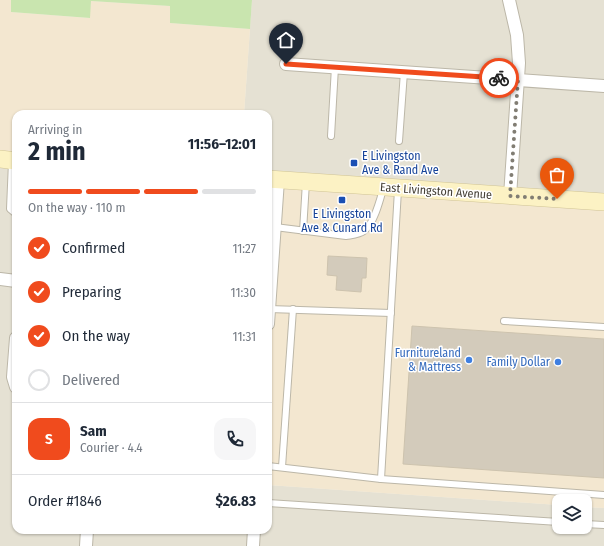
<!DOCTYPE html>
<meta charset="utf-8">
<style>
body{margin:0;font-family:"Fira Sans Condensed",sans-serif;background:#f6f6f7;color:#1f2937;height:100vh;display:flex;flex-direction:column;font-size:15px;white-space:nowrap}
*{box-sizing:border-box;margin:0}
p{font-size:13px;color:#747a83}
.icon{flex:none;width:22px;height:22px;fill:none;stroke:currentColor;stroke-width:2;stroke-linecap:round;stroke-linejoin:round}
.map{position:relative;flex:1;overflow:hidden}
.side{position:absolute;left:12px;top:110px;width:260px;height:424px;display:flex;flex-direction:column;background:#fff;border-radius:12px;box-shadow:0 1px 3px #0004}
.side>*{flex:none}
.fabs{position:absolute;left:552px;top:494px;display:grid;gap:8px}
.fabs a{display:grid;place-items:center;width:40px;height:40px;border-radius:8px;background:#fff;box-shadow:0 1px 3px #0004;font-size:20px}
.pin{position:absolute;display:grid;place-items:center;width:34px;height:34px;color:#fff;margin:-41px -17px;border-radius:50% 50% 50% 0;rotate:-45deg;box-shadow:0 0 4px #0007}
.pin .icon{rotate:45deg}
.courier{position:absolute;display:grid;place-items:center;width:40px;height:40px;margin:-20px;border:3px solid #f04b1d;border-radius:50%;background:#fff;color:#222;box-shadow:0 1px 5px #0007}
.headline em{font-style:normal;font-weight:700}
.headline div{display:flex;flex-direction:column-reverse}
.headline{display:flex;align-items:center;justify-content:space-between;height:68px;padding:0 16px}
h1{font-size:26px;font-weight:700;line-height:30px}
.bar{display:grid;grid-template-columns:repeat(4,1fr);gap:6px 4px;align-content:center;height:48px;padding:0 16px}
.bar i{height:5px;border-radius:3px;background:#e0e1e3}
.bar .current{background:#f04b1d}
.bar p{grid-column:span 4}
.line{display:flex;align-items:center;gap:10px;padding:0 16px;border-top:1px solid #e0e1e3}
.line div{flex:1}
.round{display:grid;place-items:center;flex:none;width:42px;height:42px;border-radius:12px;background:#f6f6f7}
ol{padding:0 16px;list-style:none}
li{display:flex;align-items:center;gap:12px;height:44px}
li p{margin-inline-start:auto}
li .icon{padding:4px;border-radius:50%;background:#f04b1d;color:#fff;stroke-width:4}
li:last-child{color:#747a83}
li i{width:22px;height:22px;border:2px solid #e0e1e3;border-radius:50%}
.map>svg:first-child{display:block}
</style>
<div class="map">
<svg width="604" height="546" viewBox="0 0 604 546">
<rect width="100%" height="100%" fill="#f2efe5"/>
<g fill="#e5e1d3">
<path d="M252,0H604V202L268,179V114H244Z"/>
<path d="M0,157L16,158V530H268V485L559,505V527H585V507L604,508V546H0Z"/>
</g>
<g fill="#f3e7d0">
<path d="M0,0H11V12L89,18L91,1L171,6L170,23L250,29L244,114H16V158L0,157Z"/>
<path d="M268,179L604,202V508L585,507V501H559V505L268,485Z"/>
</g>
<path fill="#c9e5af" d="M11,0H252L250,29L170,23V6L91,1L90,18L11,12Z"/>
<g fill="#d3cbbb" stroke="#cdc3ae">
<path d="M328,256L367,258L366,278H362L361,292L336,290L337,276L327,275Z"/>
<path d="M412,326L604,339V478L403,464Z"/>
</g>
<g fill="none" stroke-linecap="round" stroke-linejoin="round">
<defs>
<g id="service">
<path d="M331,136L335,67"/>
<path d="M399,141L404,72"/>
<path d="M12,162L10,209L16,214"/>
<path d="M275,227L346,236C352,235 359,235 364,231C374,224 380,200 383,189"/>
<path d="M303,231L306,182"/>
<path d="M269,309L391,313"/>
<path d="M504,321L604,327"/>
<path d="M268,466L381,479L604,495"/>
<path d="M282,467L293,309"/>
<path d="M381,479L398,190"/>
<path d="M268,503L559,522"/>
<path d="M585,524L604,525"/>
</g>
<g id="minor">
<path d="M509,0L517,35L519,63L510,196"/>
<path d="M286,64L604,86"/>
<path d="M0,279L16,281"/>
<path d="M268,324L278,180"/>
<path d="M16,338L13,377L16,387"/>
<path d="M86,546L87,530"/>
<path d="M253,546L254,530"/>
</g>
<g id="secondary">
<path d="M0,159L16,161"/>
<path d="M268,179L604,202"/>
</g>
</defs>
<use href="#service" stroke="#bcb7a8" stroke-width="8"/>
<use href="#minor" stroke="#bcb7a8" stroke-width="14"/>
<use href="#secondary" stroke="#d0c496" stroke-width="18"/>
<use href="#service" stroke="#fff" stroke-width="6"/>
<use href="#minor" stroke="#fff" stroke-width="12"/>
<use href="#secondary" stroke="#fcf2c4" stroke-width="17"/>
</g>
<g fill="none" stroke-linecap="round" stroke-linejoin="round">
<path stroke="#817d73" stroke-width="4" stroke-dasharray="0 7.2" d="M499,78L518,79L510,196L557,199"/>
<path stroke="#f04b1d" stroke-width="5" d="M286,64L499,78"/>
</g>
<g fill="#1a4fb4" stroke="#fff" stroke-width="1.5">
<rect x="350" y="159" width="8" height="8" rx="2"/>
<rect x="338" y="196" width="8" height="8" rx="2"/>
</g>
<g fill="#3f7fe0" stroke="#fff" stroke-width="1.5">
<circle cx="469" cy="360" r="4"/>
<circle cx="558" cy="362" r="4"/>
</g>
<g text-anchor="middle" stroke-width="3" stroke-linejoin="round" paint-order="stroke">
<g font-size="12" fill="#164399" stroke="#fff" text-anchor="start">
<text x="362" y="160">E Livingston<tspan x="362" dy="14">Ave &amp; Rand Ave</tspan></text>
<text x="342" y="218" text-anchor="middle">E Livingston<tspan x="342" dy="14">Ave &amp; Cunard Rd</tspan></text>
</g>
<g font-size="12" fill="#443f35" stroke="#fff">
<text transform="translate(436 191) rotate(4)" y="4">East Livingston Avenue</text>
</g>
<g font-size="12" fill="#366cbe" stroke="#fff" text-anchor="end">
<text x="461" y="357">Furnitureland<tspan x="461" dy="14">&amp; Mattress</tspan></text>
<text x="550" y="366">Family Dollar</text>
</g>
</g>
</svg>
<div class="fabs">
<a><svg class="icon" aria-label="layers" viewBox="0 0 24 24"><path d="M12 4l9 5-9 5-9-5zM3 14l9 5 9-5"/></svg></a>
</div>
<div class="pin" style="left:557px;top:199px;background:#ea580c"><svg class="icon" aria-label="bag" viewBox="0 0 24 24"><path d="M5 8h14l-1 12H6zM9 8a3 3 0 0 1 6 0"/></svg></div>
<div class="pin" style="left:286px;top:64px;background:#1f2937"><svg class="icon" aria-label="home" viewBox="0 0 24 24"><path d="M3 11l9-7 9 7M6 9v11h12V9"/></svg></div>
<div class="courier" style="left:499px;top:78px"><svg class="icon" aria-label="bike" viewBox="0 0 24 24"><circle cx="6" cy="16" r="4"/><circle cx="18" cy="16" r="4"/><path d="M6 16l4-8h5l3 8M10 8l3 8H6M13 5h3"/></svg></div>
<section class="side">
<div class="headline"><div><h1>2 min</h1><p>Arriving in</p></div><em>11:56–12:01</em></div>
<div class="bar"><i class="current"></i><i class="current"></i><i class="current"></i><i></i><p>On the way · 110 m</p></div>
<ol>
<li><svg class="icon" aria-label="check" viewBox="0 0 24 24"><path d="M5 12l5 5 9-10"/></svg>Confirmed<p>11:27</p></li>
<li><svg class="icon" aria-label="check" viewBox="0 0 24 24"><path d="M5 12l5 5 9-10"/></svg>Preparing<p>11:30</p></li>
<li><svg class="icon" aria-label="check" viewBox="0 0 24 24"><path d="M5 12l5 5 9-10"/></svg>On the way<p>11:31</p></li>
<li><i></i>Delivered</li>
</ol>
<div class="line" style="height:72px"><b class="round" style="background:#f04b1d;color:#fff">S</b><div><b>Sam</b><p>Courier · 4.4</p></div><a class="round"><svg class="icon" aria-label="phone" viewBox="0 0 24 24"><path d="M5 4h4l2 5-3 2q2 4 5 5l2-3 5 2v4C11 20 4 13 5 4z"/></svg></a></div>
<div class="line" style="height:52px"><div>Order #1846</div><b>$26.83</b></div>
</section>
</div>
